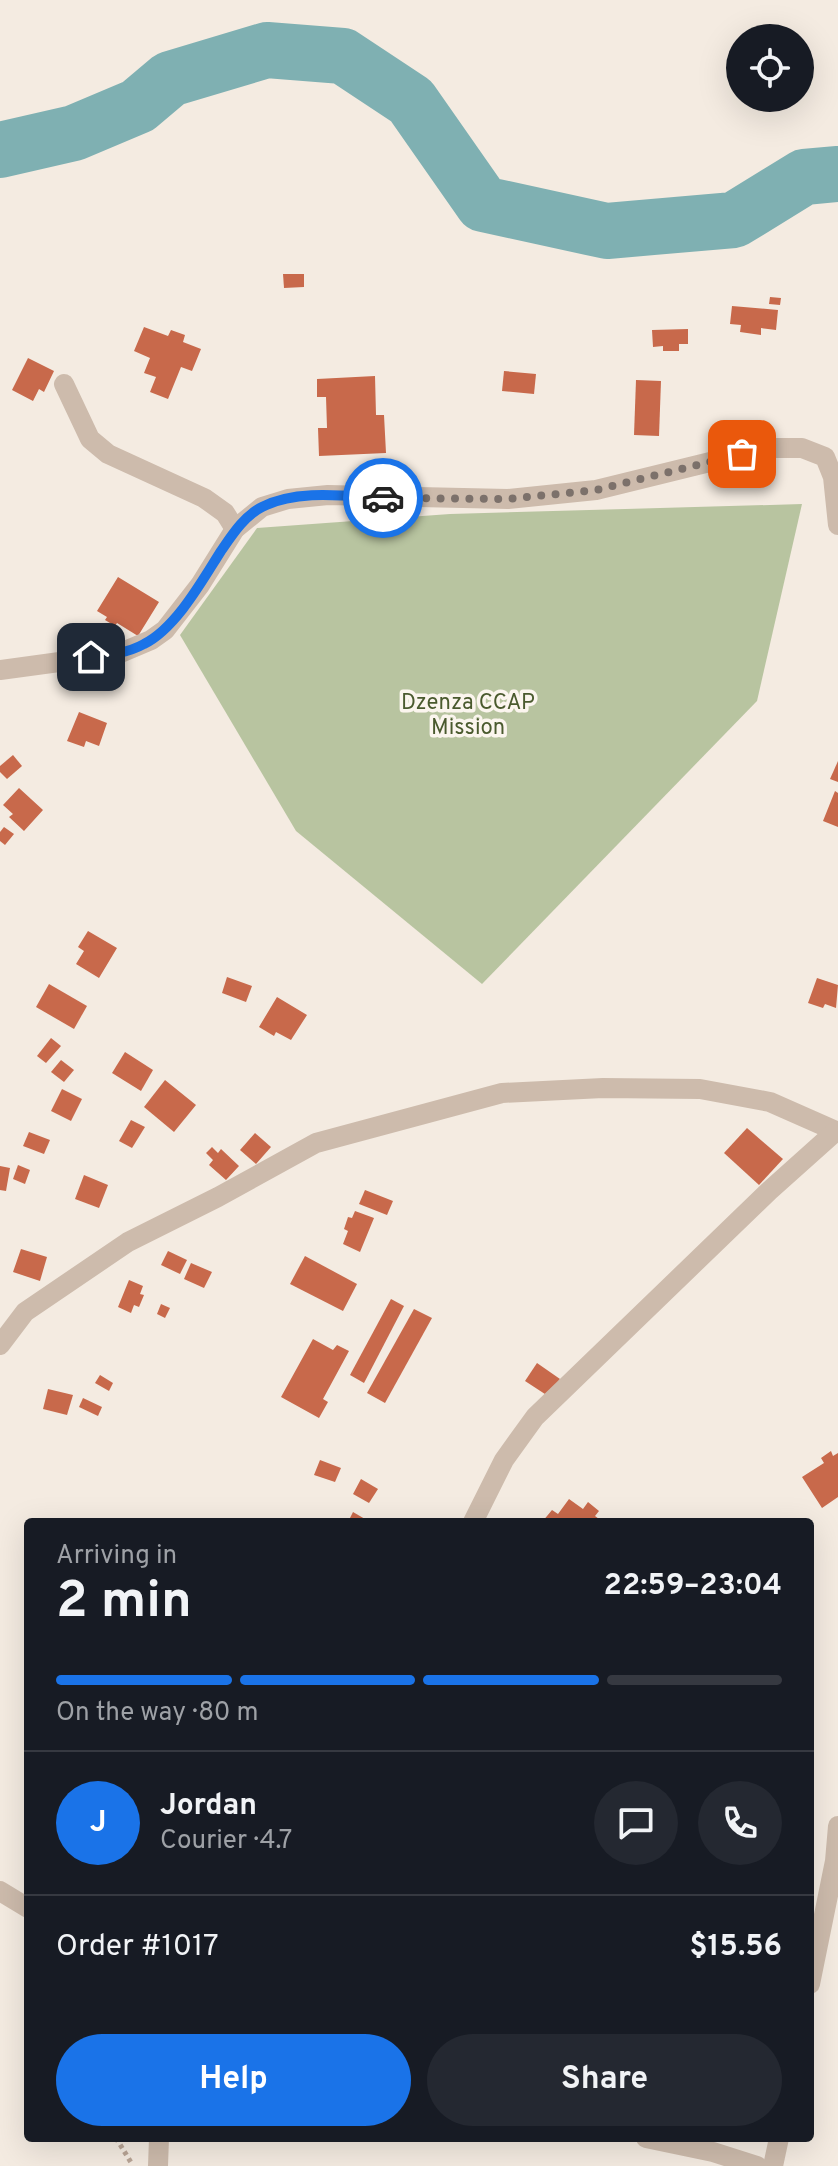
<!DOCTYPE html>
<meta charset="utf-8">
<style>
body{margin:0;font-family:Overpass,sans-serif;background:#242831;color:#f1f3f6;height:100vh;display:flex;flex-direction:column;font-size:30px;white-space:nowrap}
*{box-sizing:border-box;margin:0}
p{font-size:26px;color:#9ea1a6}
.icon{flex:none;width:44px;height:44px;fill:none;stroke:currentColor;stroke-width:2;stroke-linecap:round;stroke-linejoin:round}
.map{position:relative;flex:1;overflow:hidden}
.details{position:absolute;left:24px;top:1518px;width:790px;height:624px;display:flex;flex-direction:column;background:#171b24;border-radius:8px;box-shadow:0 8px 32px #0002}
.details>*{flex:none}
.buttons{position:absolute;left:726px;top:24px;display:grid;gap:16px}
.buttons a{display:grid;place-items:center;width:88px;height:88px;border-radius:50%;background:#171b24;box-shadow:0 8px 32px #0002;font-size:40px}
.pin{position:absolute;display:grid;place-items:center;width:68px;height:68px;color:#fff;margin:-34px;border-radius:16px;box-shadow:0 4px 12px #0006}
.courier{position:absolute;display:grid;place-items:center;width:80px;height:80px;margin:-40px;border:6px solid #1a73e8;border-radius:50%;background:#fff;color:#222;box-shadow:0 2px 10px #0007}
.overview em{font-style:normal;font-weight:700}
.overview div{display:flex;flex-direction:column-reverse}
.overview{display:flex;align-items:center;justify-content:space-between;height:136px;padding:0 32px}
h1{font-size:52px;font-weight:700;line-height:60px}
.bar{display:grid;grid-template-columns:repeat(4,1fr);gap:12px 8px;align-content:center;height:96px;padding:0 32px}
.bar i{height:10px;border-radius:6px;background:#363941}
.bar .selected{background:#1a73e8}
.bar p{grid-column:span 4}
.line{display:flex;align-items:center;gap:20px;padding:0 32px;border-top:2px solid #363941}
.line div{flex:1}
.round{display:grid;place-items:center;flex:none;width:84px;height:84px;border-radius:42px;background:#242831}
.button{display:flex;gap:16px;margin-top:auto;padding:16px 32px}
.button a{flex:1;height:92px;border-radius:48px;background:#1a73e8;color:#fff;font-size:32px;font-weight:700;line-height:92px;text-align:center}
.button a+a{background:#242831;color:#f1f3f6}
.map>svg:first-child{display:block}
</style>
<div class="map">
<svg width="838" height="2166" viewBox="0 0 838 2166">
<rect width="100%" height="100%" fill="#f4ebe1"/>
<path fill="#b8c4a0" d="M802,504L757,701L482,984L296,831L180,635L257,528L450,514Z"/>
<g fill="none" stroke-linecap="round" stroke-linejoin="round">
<path stroke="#7fb0b2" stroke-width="56" d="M0,150L74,133L138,106L170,79L267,50L343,56L411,101L483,204L607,231L734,220L804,177L838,174"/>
</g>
<g fill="#c8694b">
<path d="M283,274H304V287L284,288Z"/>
<path d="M770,297L781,298L780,305L769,304Z"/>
<path d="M732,306L778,310L776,330L761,328V335L740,332L741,325L730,324Z"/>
<path d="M144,327L168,336L171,330L185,335L183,342L201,349L192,371L181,367L168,399L150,392L156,377L144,373L150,358L134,351Z"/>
<path d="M688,329V344H679V351H663V346L653,347L652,330Z"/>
<path d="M28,358L54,371L44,392L39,389L33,401L12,390Z"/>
<path d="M504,371L536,374L534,394L502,391Z"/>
<path d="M375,376L376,415H384L386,453L319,456L318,428H327L326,397H317V379Z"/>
<path d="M636,380L661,381L659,436L634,435Z"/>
<path d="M118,577L159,602L138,636L117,623L115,626L105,620L107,617L97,611Z"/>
<path d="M79,712L107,723L99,746L86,741L84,747L67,741Z"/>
<path d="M13,755L22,766L7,779L0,772V766Z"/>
<path d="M838,761V782L830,779Z"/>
<path d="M19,788L43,810L24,831L9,817L13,814L3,805Z"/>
<path d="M835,791L838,793V827L823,821Z"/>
<path d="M4,827L14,834L5,845L0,841V832Z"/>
<path d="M88,931L117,948L99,978L76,964L84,951L78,947Z"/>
<path d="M227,977L252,986L246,1002L222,993Z"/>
<path d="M817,978L838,985L836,1008L825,1004L823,1008L808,1003Z"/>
<path d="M49,984L87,1006L74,1029L36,1007Z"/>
<path d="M277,997L307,1015L291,1040L276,1032L274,1036L259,1027Z"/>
<path d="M51,1038L61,1046L46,1063L37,1056Z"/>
<path d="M125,1052L153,1070L141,1091L112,1073Z"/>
<path d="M61,1060L74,1070L64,1082L51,1072Z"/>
<path d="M165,1080L196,1105L174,1132L144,1107Z"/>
<path d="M62,1089L82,1099L71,1121L51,1111Z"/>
<path d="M131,1120L145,1127L132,1148L119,1141Z"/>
<path d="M747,1128L783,1159L759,1185L724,1153Z"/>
<path d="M29,1132L50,1140L44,1154L23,1146Z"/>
<path d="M255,1133L271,1147L256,1164L240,1150Z"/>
<path d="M212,1147L218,1153L221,1149L239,1166L226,1180L209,1165L213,1160L206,1153Z"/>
<path d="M18,1165L30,1170L25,1184L13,1179Z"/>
<path d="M0,1166L10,1168L6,1191L0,1190Z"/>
<path d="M84,1175L108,1185L99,1208L75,1199Z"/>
<path d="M365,1190L393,1201L387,1215L359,1204Z"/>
<path d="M355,1211L374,1218L360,1252L343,1244L348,1231L344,1229L348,1217L352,1218Z"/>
<path d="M21,1249L47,1257L40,1281L13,1272Z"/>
<path d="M168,1251L187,1260L180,1274L161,1265Z"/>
<path d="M305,1256L357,1284L343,1311L290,1284Z"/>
<path d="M191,1263L212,1272L204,1288L184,1279Z"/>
<path d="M129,1280L143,1286L140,1294L144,1295L139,1307L134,1305L131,1313L118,1307Z"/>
<path d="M391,1299L404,1306L364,1383L350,1375Z"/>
<path d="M161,1304L170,1308L165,1318L157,1314Z"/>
<path d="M414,1309L432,1318L385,1403L367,1393Z"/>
<path d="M313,1339L333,1350L337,1345L349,1351L323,1399L328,1402L319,1418L281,1397Z"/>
<path d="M537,1363L560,1379L548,1396L525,1381Z"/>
<path d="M100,1375L113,1383L109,1391L95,1383Z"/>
<path d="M48,1389L73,1395L67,1415L43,1409Z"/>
<path d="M83,1398L102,1407L98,1416L79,1407Z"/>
<path d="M831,1451L833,1456L838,1453V1497L822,1508L802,1477L824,1463L821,1458Z"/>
<path d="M320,1460L341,1468L335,1482L314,1475Z"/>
<path d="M361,1479L378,1489L369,1503L353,1494Z"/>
<path d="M569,1499L583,1509L588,1502L599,1511L595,1516L603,1522H542L552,1510L558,1514Z"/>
<path d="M353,1512L365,1519L363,1522H348Z"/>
</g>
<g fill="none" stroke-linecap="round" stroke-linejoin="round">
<path stroke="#b9a596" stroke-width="5" stroke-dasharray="4 4" stroke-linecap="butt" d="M116,2138L132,2164"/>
<g stroke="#cdbbac" stroke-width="20">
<path d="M64,384L90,439L108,454L204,498L225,513L235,529"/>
<path d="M0,670L118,654L151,640L165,630L200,585L235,529L262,507L288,499L328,495L508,499L596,490L767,448H802L825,457L833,477L838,525"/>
<path d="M0,1345L25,1312L128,1242L218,1197L316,1143L502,1093L603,1088L700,1089L770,1102L838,1132"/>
<path d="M473,1522L504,1460L535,1417L769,1191L836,1131"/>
<path d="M0,1891L28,1908"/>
<path d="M810,1984L835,1861L838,1826"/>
<path d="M646,2138L713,2152L757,2166"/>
<path d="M158,2166L159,2138"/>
<path d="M773,2166L779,2138"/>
</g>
</g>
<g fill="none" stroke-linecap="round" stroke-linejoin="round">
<path stroke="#7c716b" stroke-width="8" stroke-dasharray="0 14.4" d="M383,498L508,499L596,490L742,454"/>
<path stroke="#1a73e8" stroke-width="10" d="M91,657C109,655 128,653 144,644C176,628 202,581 221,551C232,535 244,516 262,507C297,489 345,496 383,498"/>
</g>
<g text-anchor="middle" stroke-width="7" stroke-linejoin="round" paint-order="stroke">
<g font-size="22" fill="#4a5a2e" stroke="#fbf5ee">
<text x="468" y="709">Dzenza CCAP<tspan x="468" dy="25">Mission</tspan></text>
</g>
</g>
</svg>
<div class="buttons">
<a><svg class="icon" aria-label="locate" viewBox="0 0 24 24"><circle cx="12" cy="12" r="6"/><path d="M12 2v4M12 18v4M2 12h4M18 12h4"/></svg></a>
</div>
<div class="pin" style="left:742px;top:454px;background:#ea580c"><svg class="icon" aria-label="bag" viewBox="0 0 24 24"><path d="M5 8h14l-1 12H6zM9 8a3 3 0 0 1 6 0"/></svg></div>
<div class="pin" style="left:91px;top:657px;background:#1f2937"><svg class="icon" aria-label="home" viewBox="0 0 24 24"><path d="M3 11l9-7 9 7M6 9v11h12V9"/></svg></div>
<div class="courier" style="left:383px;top:498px"><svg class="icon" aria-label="car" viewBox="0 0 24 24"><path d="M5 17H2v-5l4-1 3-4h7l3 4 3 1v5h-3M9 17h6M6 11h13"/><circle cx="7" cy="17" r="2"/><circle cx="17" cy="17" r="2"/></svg></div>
<section class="details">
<div class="overview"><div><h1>2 min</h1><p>Arriving in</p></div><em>22:59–23:04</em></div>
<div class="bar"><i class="selected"></i><i class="selected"></i><i class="selected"></i><i></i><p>On the way · 80 m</p></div>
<div class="line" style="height:144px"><b class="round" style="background:#1a73e8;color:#fff">J</b><div><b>Jordan</b><p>Courier · 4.7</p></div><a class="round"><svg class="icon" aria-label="chat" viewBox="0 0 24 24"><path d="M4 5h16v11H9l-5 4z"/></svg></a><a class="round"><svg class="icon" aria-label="phone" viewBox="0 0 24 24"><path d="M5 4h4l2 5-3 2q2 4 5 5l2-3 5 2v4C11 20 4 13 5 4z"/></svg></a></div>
<div class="line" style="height:104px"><div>Order #1017</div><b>$15.56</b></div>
<div class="button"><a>Help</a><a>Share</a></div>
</section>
</div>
